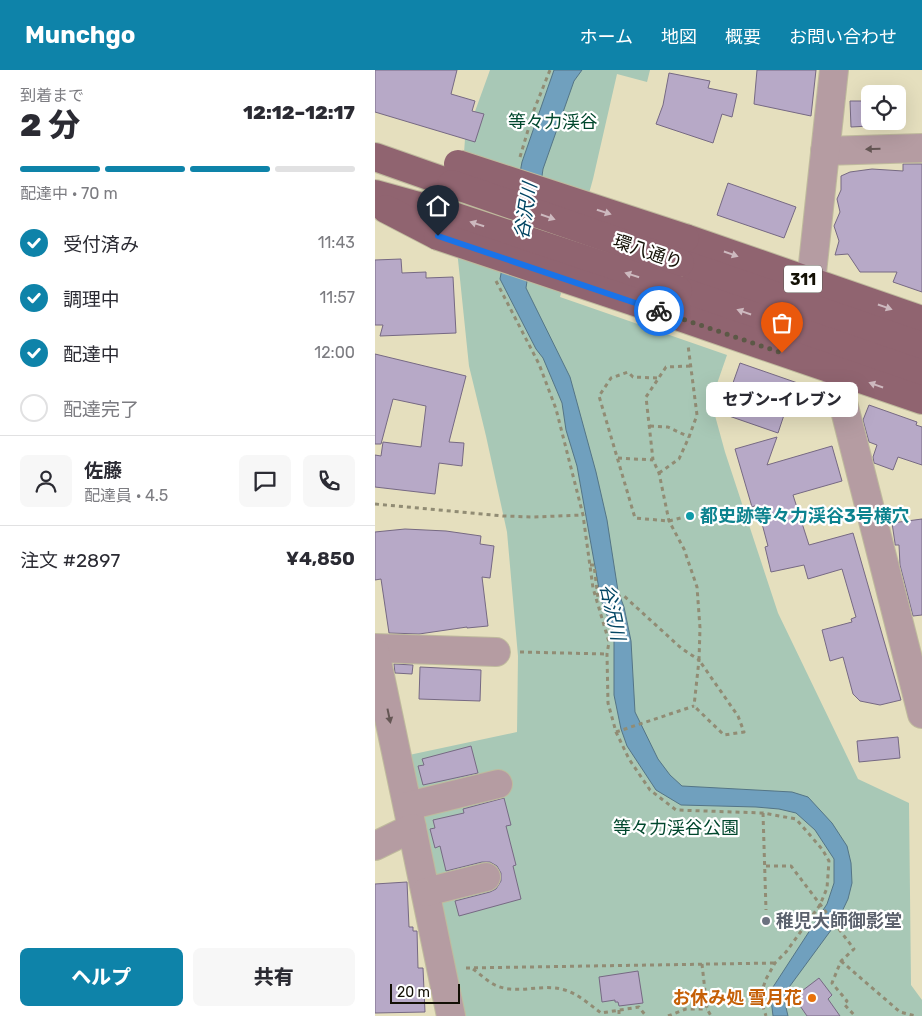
<!DOCTYPE html>
<html lang="ja">
<meta charset="utf-8">
<style>
body{margin:0;font-family:Rubik,"Noto Sans JP",sans-serif;background:#f7f7f7;color:#2b2b33;height:100vh;display:flex;flex-direction:column;font-size:19px;white-space:nowrap}
*{box-sizing:border-box;margin:0}
p{font-size:16px;color:#7c7c81}
.icon{flex:none;width:28px;height:28px;fill:none;stroke:currentColor;stroke-width:2;stroke-linecap:round;stroke-linejoin:round}
.map{position:relative;flex:1;overflow:hidden}
.details{display:flex;flex-direction:column;background:#fff;width:375px}
.details>*{flex:none}
.buttons{position:absolute;left:486px;top:15px;display:grid;gap:10px}
.buttons a{display:grid;place-items:center;width:45px;height:45px;border-radius:8px;background:#fff;box-shadow:0 5px 20px #0002;font-size:25px}
.scale{position:absolute;left:15px;bottom:12px;width:70px;box-sizing:border-box;padding-left:5px;border:2px solid #131005;border-top:0;font-size:14px;line-height:18px;white-space:nowrap;color:#131005;-webkit-text-stroke:4px #fff;paint-order:stroke}
.pin{position:absolute;display:grid;place-items:center;width:42px;height:42px;color:#fff;margin:-51px -21px;border-radius:50% 50% 50% 0;rotate:-45deg;box-shadow:0 0 5px #0007}
.pin .icon{rotate:45deg}
.courier{position:absolute;display:grid;place-items:center;width:50px;height:50px;margin:-25px;border:4px solid #1a73e8;border-radius:50%;background:#fff;color:#222;box-shadow:0 1px 6px #0007}
.bubble{position:absolute;height:35px;border-radius:8px;background:#fff;box-shadow:0 5px 20px #0002;font-size:16px;font-weight:800;line-height:35px;text-align:center}
.headline em{font-style:normal;font-weight:800}
.headline div{display:flex;flex-direction:column-reverse}
.headline{display:flex;align-items:center;justify-content:space-between;height:85px;padding:0 20px}
h1{font-size:32px;font-weight:800;line-height:38px}
.bar{display:grid;grid-template-columns:repeat(4,1fr);gap:8px 5px;align-content:center;height:60px;padding:0 20px}
.bar i{height:6px;border-radius:4px;background:#e1e1e2}
.bar .active{background:#0e83a9}
.bar p{grid-column:span 4}
.line{display:flex;align-items:center;gap:12px;padding:0 20px;border-top:1px solid #e1e1e2}
.line div{flex:1}
.round{display:grid;place-items:center;flex:none;width:52px;height:52px;border-radius:8px;background:#f7f7f7}
ol{padding:0 20px;list-style:none}
li{display:flex;align-items:center;gap:15px;height:55px}
li p{margin-inline-start:auto}
li .icon{padding:5px;border-radius:50%;background:#0e83a9;color:#fff;stroke-width:4}
li:last-child{color:#7c7c81}
li i{width:28px;height:28px;border:2px solid #e1e1e2;border-radius:50%}
.primary-button{display:flex;gap:10px;margin-top:auto;padding:10px 20px}
.primary-button a{flex:1;height:58px;border-radius:8px;background:#0e83a9;color:#fff;font-size:20px;font-weight:800;line-height:58px;text-align:center}
.primary-button a+a{background:#f7f7f7;color:#2b2b33}
header{display:flex;align-items:center;gap:30px;box-sizing:border-box;height:70px;padding:0 25px;background:#0e83a9;color:#fff}
header strong{font-size:24px}
nav{display:flex;gap:28px;margin-inline-start:auto;font-size:18px}
main{display:flex;flex:1;min-height:0}
.map>svg:first-child{display:block}
</style>
<header>
<strong>Munchgo</strong>
<nav><a>ホーム</a><a>地図</a><a>概要</a><a>お問い合わせ</a></nav>
</header>
<main>
<section class="details">
<div class="headline"><div><h1>2 分</h1><p>到着まで</p></div><em>12:12–12:17</em></div>
<div class="bar"><i class="active"></i><i class="active"></i><i class="active"></i><i></i><p>配達中 · 70 m</p></div>
<ol>
<li><svg class="icon" aria-label="check" viewBox="0 0 24 24"><path d="M5 12l5 5 9-10"/></svg>受付済み<p>11:43</p></li>
<li><svg class="icon" aria-label="check" viewBox="0 0 24 24"><path d="M5 12l5 5 9-10"/></svg>調理中<p>11:57</p></li>
<li><svg class="icon" aria-label="check" viewBox="0 0 24 24"><path d="M5 12l5 5 9-10"/></svg>配達中<p>12:00</p></li>
<li><i></i>配達完了</li>
</ol>
<div class="line" style="height:90px"><a class="round"><svg class="icon" aria-label="person" viewBox="0 0 24 24"><circle cx="12" cy="8" r="4"/><path d="M4 21q1-7 8-7t8 7"/></svg></a><div><b>佐藤</b><p>配達員 · 4.5</p></div><a class="round"><svg class="icon" aria-label="chat" viewBox="0 0 24 24"><path d="M4 5h16v11H9l-5 4z"/></svg></a><a class="round"><svg class="icon" aria-label="phone" viewBox="0 0 24 24"><path d="M5 4h4l2 5-3 2q2 4 5 5l2-3 5 2v4C11 20 4 13 5 4z"/></svg></a></div>
<div class="line" style="height:65px"><div>注文 #2897</div><b>¥4,850</b></div>
<div class="primary-button"><a>ヘルプ</a><a>共有</a></div>
</section>
<div class="map">
<svg width="547" height="946" viewBox="0 0 547 946">
<rect width="100%" height="100%" fill="#e5dfbe"/>
<path fill="#a8c8b6" d="M115,0H275L272,12L242,4L218,109L185,227L352,285L336,331L350,382L403,543L483,709L534,733L536,915L547,930V946H90L34,685L142,662L143,586L132,462L111,366L94,296L82,180L90,69Z"/>
<path fill="#70a0be" stroke="#547586" d="M179,0H207L199,11L193,28L168,99L151,218L195,307L221,402L232,450L243,521L249,537L256,571L260,642L283,689L295,705L307,716L417,722L433,727L457,753L472,776L476,793L477,813L473,829L462,852L412,920L409,929L413,946H398L396,929L398,917L452,834L459,813V789L440,760L421,743L404,739L381,737L306,735L281,720L252,676L246,659L239,625V563L226,530L202,396L191,360L187,333L168,288L161,279L125,209L147,92Z"/>
<g fill="#b7a9c7" stroke="#766983">
<path d="M0,0H82L76,24L100,31L97,41L109,44L100,72L0,42Z"/>
<path d="M382,0H441L436,46L379,34Z"/>
<path d="M294,3L335,11L333,18L362,24L357,47L347,44L338,73L281,54L288,35Z"/>
<path d="M475,31H495V56L476,57Z"/>
<path d="M528,94H547V222L518,212L522,202H485L473,184L460,185L464,171L459,156L465,142L462,129L466,120V106L475,102L497,99L528,101Z"/>
<path d="M353,113L421,137L409,168L342,145Z"/>
<path d="M26,189L27,203L51,202V208L78,207L81,263L5,266L8,255H0V190Z"/>
<path d="M0,284L91,306L74,372L89,373L87,396L64,393L60,424L0,417V385L6,386L8,372L46,377L51,336L18,329L6,374H0Z"/>
<path d="M365,293L437,318L427,345L411,339L403,363L354,346L356,341L351,340L356,328L353,327Z"/>
<path d="M494,335L542,352L541,355L547,357V395L523,387L518,400L499,393L498,387L502,375L494,372L488,350Z"/>
<path d="M402,367L392,395L457,376L467,411L418,425L434,475L478,463L526,630L505,635L485,631L478,624L468,587L455,591L447,560L477,552L476,549L481,547L467,499L433,509L429,495L396,502L390,477L393,476L382,435L377,437L360,379Z"/>
<path d="M547,449V545L538,546L525,495L524,475H520V473L517,453Z"/>
<path d="M30,459L71,461L106,466L105,474L119,476L115,508L107,507L113,556L92,558V557L44,564L14,563L6,509L0,510V462Z"/>
<path d="M19,594L38,595L37,604L20,603Z"/>
<path d="M45,597L106,600L105,631L44,629Z"/>
<path d="M523,667L525,688L484,692L482,671Z"/>
<path d="M96,676L103,703L48,715L43,696L49,695L47,689Z"/>
<path d="M129,728L136,755L131,756L141,795L138,796L146,829L84,846L80,831L115,822L121,819L126,811V803L122,796L115,792H107L71,801L65,776L60,778L55,759L60,758L58,750L89,743L88,739Z"/>
<path d="M32,812L34,857H38V861H42L43,898H48L50,942L0,943V814Z"/>
<path d="M263,901L268,933L244,936L243,932H240V930L227,932L224,907Z"/>
<path d="M444,908L457,925L453,929L465,946H432L419,927Z"/>
</g>
<g fill="none" stroke-linecap="round" stroke-linejoin="round">
<defs>
<g id="minor">
<path d="M450,81L547,78"/>
<path d="M436,212L459,0"/>
<path d="M460,301L547,644"/>
<path d="M0,578L121,582"/>
<path d="M0,582L37,758"/>
<path d="M33,736L123,714"/>
<path d="M0,776L37,758L76,946"/>
<path d="M51,822L111,807"/>
</g>
<g id="major">
<path d="M0,87L77,114"/>
<path d="M0,124L69,143"/>
<path d="M11,139L63,166"/>
<path d="M310,168L547,250"/>
<path d="M305,193L547,276"/>
<path d="M303,220L547,304"/>
<path d="M302,246L547,330"/>
</g>
</defs>
<use href="#minor" stroke="#bfba9d" stroke-width="30"/>
<use href="#major" stroke="#bfba9d" stroke-width="30"/>
<g stroke="#918c74" stroke-width="3" stroke-dasharray="4 4" stroke-linecap="butt">
<path d="M145,87L159,40L175,0"/>
<path d="M121,211L164,294L181,339L208,445L218,518L234,572L232,584L233,633L241,662L254,689L275,720L301,740L388,743L421,749L447,779L454,791L452,818L445,835L411,882L400,893L391,909L385,927L391,946"/>
<path d="M315,296L291,297L271,327L278,390L284,403L294,451L309,479L322,517L325,558L324,590L363,646L369,662L349,665L319,636"/>
<path d="M282,308L258,307L253,302L236,308L224,326L260,448L294,451L313,446"/>
<path d="M275,356L293,357L314,367"/>
<path d="M243,388L278,390"/>
<path d="M284,403L304,389L314,367L322,345L313,275"/>
<path d="M0,434L128,446L159,447L208,445"/>
<path d="M215,495H219L223,528L249,526L306,578L324,590L319,636"/>
<path d="M145,582L232,584"/>
<path d="M241,662L319,636"/>
<path d="M388,743L391,840"/>
<path d="M391,796H416L479,879L466,891L457,913L472,931L469,934L480,946"/>
<path d="M466,891L525,942L541,946"/>
<path d="M327,894L332,939L336,946"/>
<path d="M91,898L400,893"/>
<path d="M98,899C105,904 112,911 120,915C141,925 164,914 186,919C201,922 214,934 226,943L264,937L271,946"/>
<path d="M244,940V946"/>
<path d="M293,946L311,939H332"/>
</g>
<use href="#minor" stroke="#b59ca2" stroke-width="28"/>
<use href="#major" stroke="#906470" stroke-width="28"/>
<defs>
<g id="major-bridge">
<path d="M83,94L310,168"/>
<path d="M77,114L305,193"/>
<path d="M69,143L303,220"/>
<path d="M63,166L302,246"/>
</g>
</defs>
<use href="#major-bridge" stroke="#bfba9d" stroke-width="30" stroke-linecap="butt"/>
<use href="#major-bridge" stroke="#906470" stroke-width="28"/>
</g>
<defs><path id="oneway-solid" d="M-6-.8H1V-3.2L6.5 0L1 3.2V.8H-6Z" transform="scale(1.25)"/></defs>
<g fill="#645654">
<use href="#oneway-solid" transform="translate(498 79) rotate(178)"/>
<use href="#oneway-solid" transform="translate(14 646) rotate(78)"/>
</g>
<g fill="#cdb9bf">
<use href="#oneway-solid" transform="translate(229 142) rotate(18)"/>
<use href="#oneway-solid" transform="translate(173 147) rotate(19)"/>
<use href="#oneway-solid" transform="translate(102 154) rotate(-162)"/>
<use href="#oneway-solid" transform="translate(356 184) rotate(19)"/>
<use href="#oneway-solid" transform="translate(257 205) rotate(-162)"/>
<use href="#oneway-solid" transform="translate(510 237) rotate(19)"/>
<use href="#oneway-solid" transform="translate(369 242) rotate(-161)"/>
<use href="#oneway-solid" transform="translate(501 315) rotate(-161)"/>
</g>
<g fill="none" stroke-linecap="round" stroke-linejoin="round">
<path stroke="#5c5846" stroke-width="5" stroke-dasharray="0 9" d="M284,241L407,283"/>
<path stroke="#1a73e8" stroke-width="6" d="M63,166L284,241"/>
</g>
<circle fill="#0f9aa8" stroke="#fff" stroke-width="2" cx="315" cy="446" r="5"/>
<circle fill="#6b7280" stroke="#fff" stroke-width="2" cx="391" cy="851" r="5"/>
<circle fill="#e8710a" stroke="#fff" stroke-width="2" cx="437" cy="928" r="5"/>
<g text-anchor="middle" stroke-width="4.5" stroke-linejoin="round" paint-order="stroke">
<rect fill="#fff" stroke="#5a5850" stroke-width="1" x="409" y="195.5" width="38" height="27" rx="4"/>
<g font-size="16" font-weight="bold" fill="#131005">
<text x="428" y="215">311</text>
</g>
<g font-size="18" fill="#00472d" stroke="#fff">
<text x="178" y="58">等々力渓谷</text>
<text x="301" y="764">等々力渓谷公園</text>
</g>
<g font-size="18" fill="#131005" stroke="#fff">
<text transform="translate(273 182) rotate(19)" y="6">環八通り</text>
</g>
<g font-size="18" font-weight="bold" fill="#0d838f" stroke="#fff" text-anchor="start">
<text x="325" y="452">都史跡等々力渓谷3号横穴</text>
</g>
<g font-size="18" font-weight="bold" fill="#5b616d" stroke="#fff" text-anchor="start">
<text x="401" y="857">稚児大師御影堂</text>
</g>
<g font-size="18" font-weight="bold" fill="#c56008" stroke="#fff" text-anchor="end">
<text x="427" y="934">お休み処 雪月花</text>
</g>
<g font-size="19" font-style="italic" fill="#034664" stroke="#fff">
<text transform="translate(150 141) rotate(-81)" y="7">谷沢川</text>
<text transform="translate(238 542) rotate(78)" y="7">谷沢川</text>
</g>
</g>
</svg>
<div class="buttons">
<a><svg class="icon" aria-label="locate" viewBox="0 0 24 24"><circle cx="12" cy="12" r="6"/><path d="M12 2v4M12 18v4M2 12h4M18 12h4"/></svg></a>
</div>
<div class="scale">20 m</div>
<div class="pin" style="left:407px;top:283px;background:#ea580c"><svg class="icon" aria-label="bag" viewBox="0 0 24 24"><path d="M5 8h14l-1 12H6zM9 8a3 3 0 0 1 6 0"/></svg></div>
<div class="pin" style="left:63px;top:166px;background:#1f2937"><svg class="icon" aria-label="home" viewBox="0 0 24 24"><path d="M3 11l9-7 9 7M6 9v11h12V9"/></svg></div>
<div class="courier" style="left:284px;top:241px"><svg class="icon" aria-label="bike" viewBox="0 0 24 24"><circle cx="6" cy="16" r="4"/><circle cx="18" cy="16" r="4"/><path d="M6 16l4-8h5l3 8M10 8l3 8H6M13 5h3"/></svg></div>
<div class="bubble" style="left:331px;top:312px;width:152px">セブン-イレブン</div>
</div>
</main>
